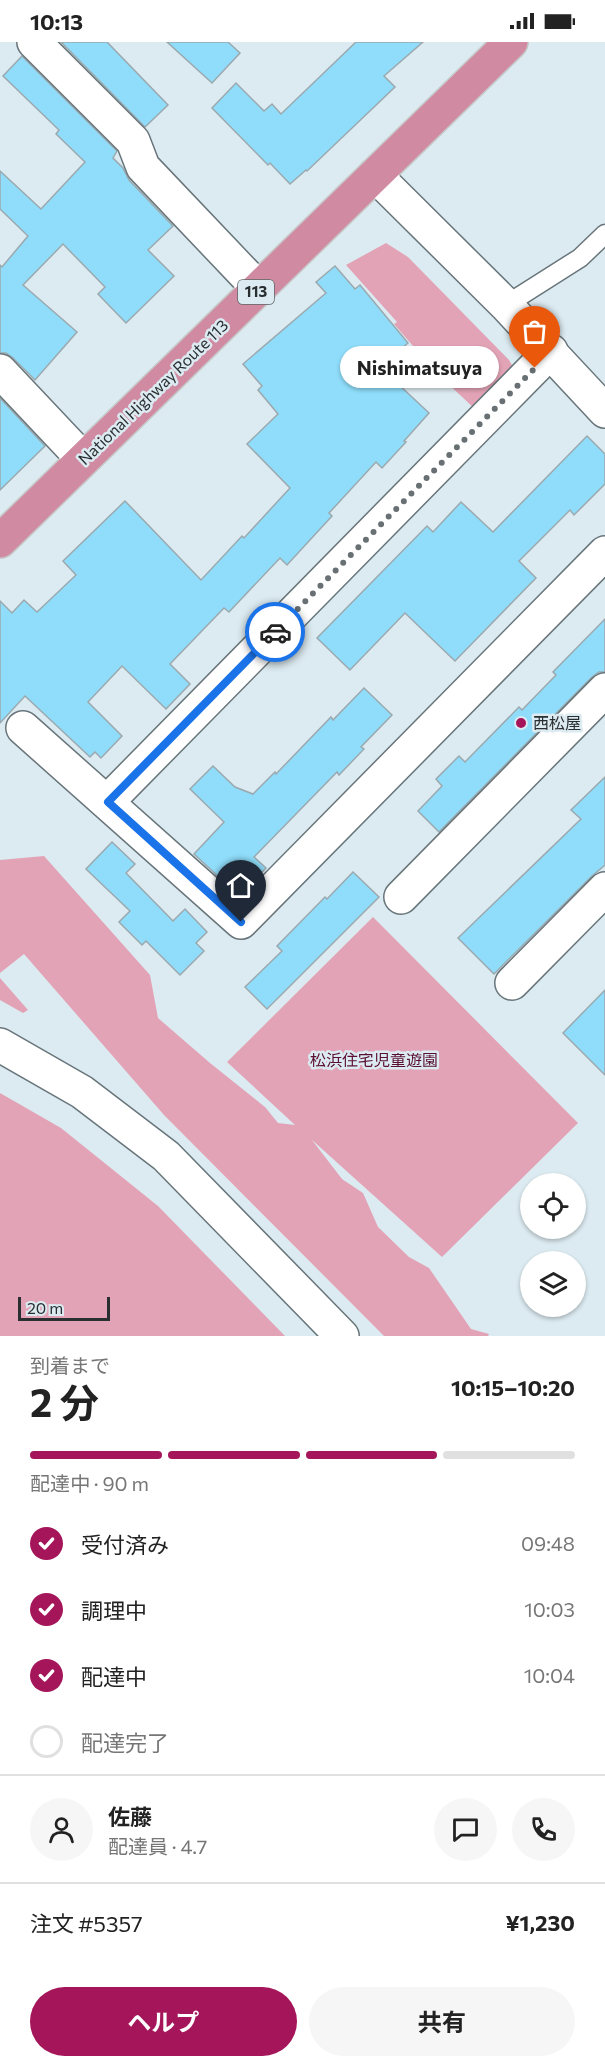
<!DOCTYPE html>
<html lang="ja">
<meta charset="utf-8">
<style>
body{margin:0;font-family:Commissioner,"Noto Sans JP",sans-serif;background:#f6f6f6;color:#222;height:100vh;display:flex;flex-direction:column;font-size:22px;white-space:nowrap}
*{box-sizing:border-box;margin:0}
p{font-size:20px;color:#767676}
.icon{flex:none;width:33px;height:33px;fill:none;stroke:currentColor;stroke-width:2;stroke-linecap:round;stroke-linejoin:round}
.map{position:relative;height:1294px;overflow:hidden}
.details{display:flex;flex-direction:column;background:#fff;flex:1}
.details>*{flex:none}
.controls{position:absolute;left:520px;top:1131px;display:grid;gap:12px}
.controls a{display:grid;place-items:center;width:66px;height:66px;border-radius:50%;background:#fff;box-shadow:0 2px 4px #0004;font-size:30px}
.scale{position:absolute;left:18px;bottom:15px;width:92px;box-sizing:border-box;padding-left:6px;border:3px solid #292e31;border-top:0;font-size:16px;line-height:21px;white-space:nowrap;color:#292e31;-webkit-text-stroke:4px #dcebf1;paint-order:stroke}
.pin{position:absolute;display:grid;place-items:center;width:51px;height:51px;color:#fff;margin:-62px -26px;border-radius:50% 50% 50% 0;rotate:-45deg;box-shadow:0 0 6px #0007}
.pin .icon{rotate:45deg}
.courier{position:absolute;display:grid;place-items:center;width:60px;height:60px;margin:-30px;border:4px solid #1a73e8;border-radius:50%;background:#fff;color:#222;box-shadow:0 2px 8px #0007}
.bubble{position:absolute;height:42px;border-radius:21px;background:#fff;box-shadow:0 2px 4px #0004;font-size:20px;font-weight:700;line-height:42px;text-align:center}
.summary em{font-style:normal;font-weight:700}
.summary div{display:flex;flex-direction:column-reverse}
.summary{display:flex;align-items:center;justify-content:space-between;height:102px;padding:0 30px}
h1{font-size:39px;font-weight:700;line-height:45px}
.bar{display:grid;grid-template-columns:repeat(4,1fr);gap:9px 6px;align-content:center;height:72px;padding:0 30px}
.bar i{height:8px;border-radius:4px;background:#e0e0e0}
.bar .selected{background:#a41559}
.bar p{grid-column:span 4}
.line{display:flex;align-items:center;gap:15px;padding:0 30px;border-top:2px solid #e0e0e0}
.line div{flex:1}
.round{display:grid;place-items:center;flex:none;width:63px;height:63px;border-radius:32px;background:#f6f6f6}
ol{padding:0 30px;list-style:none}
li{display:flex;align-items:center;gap:18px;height:66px}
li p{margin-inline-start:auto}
li .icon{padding:6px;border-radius:50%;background:#a41559;color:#fff;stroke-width:4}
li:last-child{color:#767676}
li i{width:33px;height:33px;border:3px solid #e0e0e0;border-radius:50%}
.cta{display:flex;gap:12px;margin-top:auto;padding:12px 30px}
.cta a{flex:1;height:69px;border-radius:36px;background:#a41559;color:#fff;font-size:24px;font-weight:700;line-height:69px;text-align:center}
.cta a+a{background:#f6f6f6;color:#222}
.status{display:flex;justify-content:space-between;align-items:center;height:42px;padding:0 30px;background:#fff;direction:ltr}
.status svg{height:16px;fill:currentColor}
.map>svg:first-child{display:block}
</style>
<div class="status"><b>10:13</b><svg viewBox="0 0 49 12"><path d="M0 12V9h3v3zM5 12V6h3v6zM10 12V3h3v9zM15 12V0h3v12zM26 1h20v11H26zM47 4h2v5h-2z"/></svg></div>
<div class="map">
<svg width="605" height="1294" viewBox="0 0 605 1294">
<rect width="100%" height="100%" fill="#dcebf1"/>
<g fill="#e2a3b6">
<path d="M386,201L408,215L509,318L516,330L476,368L411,307L413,304L394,282L397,280L346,223Z"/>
<path d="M44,814L150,933L158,976L210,1021L265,1065L278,1081L295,1083L227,1020L373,875L578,1081L442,1215L312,1098L342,1137L363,1151L378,1185L409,1215L429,1226L471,1287L489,1292L488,1294H384L164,1073L24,912L0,931V818Z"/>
<path d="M0,936L28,968L23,971L0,958Z"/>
<path d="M0,1051L61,1086L158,1164L285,1294H0Z"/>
</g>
<g fill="#8fddfa" stroke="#9ba9af" stroke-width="1.5">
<path d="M61,0H107L168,63L145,85Z"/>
<path d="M167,0H228L240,11L212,41Z"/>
<path d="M356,0H423L384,34L395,45L307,129L306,128L290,142L270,121L268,123L212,66L236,41L264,69L272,62L281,72Z"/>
<path d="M22,14L117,109L113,116L123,126L129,138L173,184L148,208L174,234L126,281L98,252L105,245L63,202L23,243L77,290L35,338L13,316L6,311H0V223L2,225L28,194L0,167V129L41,167L85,120L56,92L59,88L3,34Z"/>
<path d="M335,224L355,247L360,243L408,301L380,325L429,371L404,399L406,400L382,426L376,420L329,471L332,474L287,523L280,516L229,570L224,566L170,622L190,642L166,667L122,624L88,660L122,694L101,716L95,710L90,715L25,654L0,681V559L12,571L24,558L37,570L76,533L63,519L125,459L201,538L242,494L244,496L290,446L247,402L278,372L258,348L262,344L243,322L326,251L316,240Z"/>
<path d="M0,356L45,404L0,448Z"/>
<path d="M587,394L605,412V442L574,473L570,468L519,519L536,536L455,619L405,571L350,628L317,596L427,484L433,490L461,460L493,490Z"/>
<path d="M605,577V630H599L592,635L439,790L418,769L442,744L436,737L459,714L465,720L519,665L522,668L556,633L553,630Z"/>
<path d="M364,646L392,673L361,705L364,707L339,733L337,730L254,815L266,826L241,852L223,835L221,837L194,812L224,780L190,747L213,724L235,745L253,752L275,730L276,732L331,675L333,678Z"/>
<path d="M605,735V823L592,834L494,932L458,896L581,777L571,768Z"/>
<path d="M112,800L135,822L126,831L173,879L185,867L207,890L196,901L204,909L180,933L146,899L142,903L119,880L130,869L86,827Z"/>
<path d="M353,830L379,855L267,967L245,945L282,909L277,904L325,855L327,857Z"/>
<path d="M605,948V1033L563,991Z"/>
</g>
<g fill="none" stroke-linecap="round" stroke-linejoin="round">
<defs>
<path id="service" d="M506,263L580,216L605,192"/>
<g id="minor">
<path d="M34,0L133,99L143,125L259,247"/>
<path d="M375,133L506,263L605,369"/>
<path d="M0,329L83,417"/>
<path d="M23,686L241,880L605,511"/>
<path d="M107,760L551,309"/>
<path d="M401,855L605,648"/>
<path d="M512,941L605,847"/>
</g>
<path id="tertiary" d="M0,1003L82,1050L166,1114L342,1294"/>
<path id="trunk" d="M0,499L511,0"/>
</defs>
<use href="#service" stroke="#68757a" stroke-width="21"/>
<use href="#minor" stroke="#68757a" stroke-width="36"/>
<use href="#tertiary" stroke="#68757a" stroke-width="36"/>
<use href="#trunk" stroke="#c7c9c9" stroke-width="36"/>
<use href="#service" stroke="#fff" stroke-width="18"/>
<use href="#minor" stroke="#fff" stroke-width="33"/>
<use href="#tertiary" stroke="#fff" stroke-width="33"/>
<use href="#trunk" stroke="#d08ba2" stroke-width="33"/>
</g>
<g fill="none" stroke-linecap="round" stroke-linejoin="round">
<path stroke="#687074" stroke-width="6" stroke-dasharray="0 10.8" d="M275,590L535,326"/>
<path stroke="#1a73e8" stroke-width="8" d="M241,880L108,760L275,590"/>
</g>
<circle fill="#a41559" stroke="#dcebf1" stroke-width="2" cx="521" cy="681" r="6"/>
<g text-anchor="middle" stroke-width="5" stroke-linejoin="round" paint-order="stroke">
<rect fill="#dcebf1" stroke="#5f676b" stroke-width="1.5" x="238" y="238" width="36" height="24" rx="4.5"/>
<g font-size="15" font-weight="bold" fill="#292e31">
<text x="256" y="255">113</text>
</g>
<g font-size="16" fill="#292e31" stroke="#dcebf1">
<text transform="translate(153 350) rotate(-44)" y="6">National Highway Route 113</text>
</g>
<g font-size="16" fill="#292e31" stroke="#dcebf1" text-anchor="start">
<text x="533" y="687">西松屋</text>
</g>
<g font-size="16" fill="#5a0e30" stroke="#dcebf1">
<text x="374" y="1024">松浜住宅児童遊園</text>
</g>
</g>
</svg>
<div class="controls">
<a><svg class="icon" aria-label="locate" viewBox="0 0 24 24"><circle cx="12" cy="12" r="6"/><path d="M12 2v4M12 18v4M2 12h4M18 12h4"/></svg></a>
<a><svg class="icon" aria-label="layers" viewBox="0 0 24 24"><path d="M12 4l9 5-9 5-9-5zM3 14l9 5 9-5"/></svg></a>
</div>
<div class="scale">20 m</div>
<div class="pin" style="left:535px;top:326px;background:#ea580c"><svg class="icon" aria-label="bag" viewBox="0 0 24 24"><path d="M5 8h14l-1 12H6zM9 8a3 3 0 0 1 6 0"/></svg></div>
<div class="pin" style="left:241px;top:880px;background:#1f2937"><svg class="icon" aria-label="home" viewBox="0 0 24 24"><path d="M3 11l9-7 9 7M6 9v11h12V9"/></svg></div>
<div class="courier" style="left:275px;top:590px"><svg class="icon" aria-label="car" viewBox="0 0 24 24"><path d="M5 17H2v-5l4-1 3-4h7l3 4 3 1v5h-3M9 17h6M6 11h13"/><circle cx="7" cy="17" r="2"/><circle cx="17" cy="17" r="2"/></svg></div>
<div class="bubble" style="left:340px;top:304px;width:159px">Nishimatsuya</div>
</div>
<section class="details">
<div class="summary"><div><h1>2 分</h1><p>到着まで</p></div><em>10:15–10:20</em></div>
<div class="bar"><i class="selected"></i><i class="selected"></i><i class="selected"></i><i></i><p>配達中 · 90 m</p></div>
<ol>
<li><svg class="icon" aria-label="check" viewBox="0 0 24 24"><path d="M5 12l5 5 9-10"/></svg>受付済み<p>09:48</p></li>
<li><svg class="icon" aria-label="check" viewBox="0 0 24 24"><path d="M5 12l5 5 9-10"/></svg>調理中<p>10:03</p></li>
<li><svg class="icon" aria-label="check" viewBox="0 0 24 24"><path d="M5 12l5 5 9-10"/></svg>配達中<p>10:04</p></li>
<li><i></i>配達完了</li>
</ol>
<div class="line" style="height:108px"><a class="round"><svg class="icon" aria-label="person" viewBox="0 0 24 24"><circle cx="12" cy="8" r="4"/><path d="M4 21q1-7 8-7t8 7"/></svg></a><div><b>佐藤</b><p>配達員 · 4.7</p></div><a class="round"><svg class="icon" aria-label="chat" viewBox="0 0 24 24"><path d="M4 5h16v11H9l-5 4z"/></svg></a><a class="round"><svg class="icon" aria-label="phone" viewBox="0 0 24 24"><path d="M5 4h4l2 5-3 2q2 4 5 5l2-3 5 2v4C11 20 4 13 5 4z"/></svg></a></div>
<div class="line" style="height:78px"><div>注文 #5357</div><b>¥1,230</b></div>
<div class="cta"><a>ヘルプ</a><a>共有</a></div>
</section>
